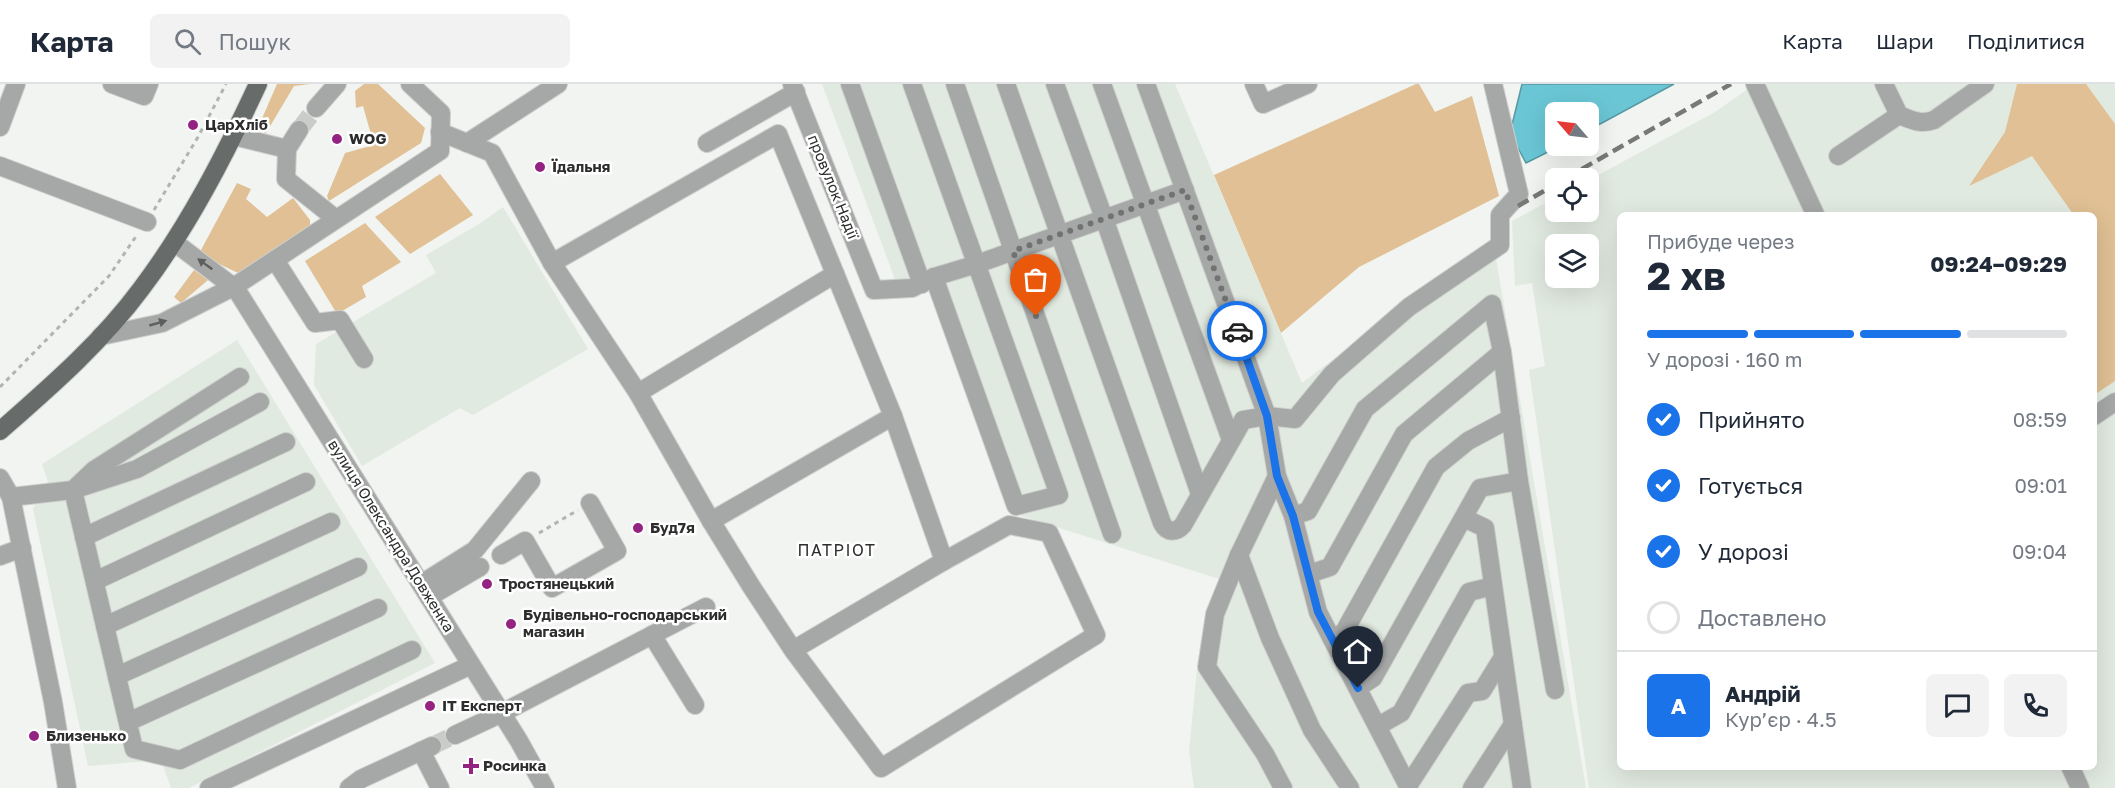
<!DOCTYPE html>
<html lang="uk">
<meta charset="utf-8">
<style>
body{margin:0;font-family:"Golos Text",sans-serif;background:#f2f2f3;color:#1f2937;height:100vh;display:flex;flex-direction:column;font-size:22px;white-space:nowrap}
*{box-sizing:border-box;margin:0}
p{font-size:20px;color:#747a83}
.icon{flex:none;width:33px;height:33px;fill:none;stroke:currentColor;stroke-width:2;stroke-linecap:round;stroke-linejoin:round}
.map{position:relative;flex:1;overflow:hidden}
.details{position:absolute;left:1617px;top:128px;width:480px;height:558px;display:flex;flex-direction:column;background:#fff;border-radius:9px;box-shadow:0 6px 24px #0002}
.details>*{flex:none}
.needle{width:39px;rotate:298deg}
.controls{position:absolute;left:1545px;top:18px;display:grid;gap:12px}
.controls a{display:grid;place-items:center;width:54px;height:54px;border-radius:9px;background:#fff;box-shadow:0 6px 24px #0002;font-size:30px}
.pin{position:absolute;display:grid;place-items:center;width:51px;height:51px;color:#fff;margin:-62px -26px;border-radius:50% 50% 50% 0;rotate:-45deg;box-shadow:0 0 6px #0007}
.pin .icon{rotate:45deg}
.courier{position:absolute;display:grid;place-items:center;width:60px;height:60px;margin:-30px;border:4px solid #1a73e8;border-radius:50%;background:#fff;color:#222;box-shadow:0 2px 8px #0007}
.overview em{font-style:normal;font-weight:700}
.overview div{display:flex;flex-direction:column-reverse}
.overview{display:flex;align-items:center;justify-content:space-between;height:102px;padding:0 30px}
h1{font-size:39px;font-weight:700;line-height:45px}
.bar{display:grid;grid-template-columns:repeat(4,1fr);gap:9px 6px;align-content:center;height:72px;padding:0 30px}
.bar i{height:8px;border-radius:4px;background:#e0e1e3}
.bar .on{background:#1a73e8}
.bar p{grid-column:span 4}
.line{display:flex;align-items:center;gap:15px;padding:0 30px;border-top:2px solid #e0e1e3}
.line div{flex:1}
.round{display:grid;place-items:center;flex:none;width:63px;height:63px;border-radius:9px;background:#f2f2f3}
ol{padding:0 30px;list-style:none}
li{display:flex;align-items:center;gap:18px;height:66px}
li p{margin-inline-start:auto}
li .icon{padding:6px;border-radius:50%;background:#1a73e8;color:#fff;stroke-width:4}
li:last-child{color:#747a83}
li i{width:33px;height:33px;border:3px solid #e0e1e3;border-radius:50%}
header{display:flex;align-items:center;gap:36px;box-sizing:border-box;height:84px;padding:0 30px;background:#fff;border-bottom:2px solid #e0e1e3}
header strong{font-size:28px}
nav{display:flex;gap:33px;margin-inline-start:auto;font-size:21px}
.search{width:420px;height:54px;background:#f2f2f3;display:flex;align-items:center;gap:15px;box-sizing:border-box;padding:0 21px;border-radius:9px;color:#747a83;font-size:22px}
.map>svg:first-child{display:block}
</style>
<header>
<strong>Карта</strong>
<div class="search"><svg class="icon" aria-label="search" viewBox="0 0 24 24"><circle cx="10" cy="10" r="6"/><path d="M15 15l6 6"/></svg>Пошук</div>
<nav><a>Карта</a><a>Шари</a><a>Поділитися</a></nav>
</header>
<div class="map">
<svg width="2115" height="704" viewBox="0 0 2115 704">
<rect width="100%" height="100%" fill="#f1f4f0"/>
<g fill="#e1eae0" fill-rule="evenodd">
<path d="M822,0H1175L1302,299L1439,194L1493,157L1586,704H1194L1189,667L1198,575L1219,495L1010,428L934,187L896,198Z"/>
<path d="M1755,0H2115V704H1589L1529,286L1545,282L1532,199L1515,202L1512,137L1555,114L1556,128H1588L1589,96L1715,28ZM1620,130H2094V682H1620ZM1556,160H1588V194H1556Z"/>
<path d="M503,123L588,265L473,331L460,324L362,382L314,301L316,260L436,189L426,171L479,140Z"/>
<path d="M237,256L435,579L189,704H171L161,676L88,682L33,425L48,398L42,380Z"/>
</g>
<g fill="#e0c094">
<path d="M277,0H310L294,2L266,49L257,46Z"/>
<path d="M364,0H378L425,44L421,59L329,117L327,112L345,69L374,61L363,22L356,24L355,7Z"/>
<path d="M1416,0H1419L1435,28L1472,12L1499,112L1359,183L1281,249L1214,91Z"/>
<path d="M2017,0H2086L2115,40V297L2094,311V130H2073L2032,72L1969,102L2005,48Z"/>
<path d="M440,90L473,131L410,170L375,133Z"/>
<path d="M237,99L251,105L246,115L267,133L293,114L310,136V145L240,190L207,174L201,166Z"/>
<path d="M365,139L401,178L362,202L366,213L337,230L305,177Z"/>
<path d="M194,186L208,196L181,219L174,213Z"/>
</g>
<path fill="#6ac6d5" stroke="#5798a2" stroke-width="1.5" d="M1522,0H1674L1589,46L1588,28H1556V62H1560L1526,79L1510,49Z"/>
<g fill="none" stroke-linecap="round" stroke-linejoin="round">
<g stroke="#caccc9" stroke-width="18" stroke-dasharray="18 9" stroke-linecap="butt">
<path d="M299,46L316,24"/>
<path d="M432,662L455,651"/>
</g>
<defs>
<g id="minor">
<path d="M112,0L144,12L149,0"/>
<path d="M792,0L874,206L912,204L934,193L977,180L1185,106"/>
<path d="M850,0L922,200"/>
<path d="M912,0L1059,411L1016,422L934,193"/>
<path d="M955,0L1112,450"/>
<path d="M1006,0L1162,439C1167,449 1176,449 1183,441L1243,336L1267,332L1295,335L1332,290L1409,223L1500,161V131L1519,110L1493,0"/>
<path d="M1055,0L1104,134L1200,410"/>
<path d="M1102,0L1231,356"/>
<path d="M1146,0L1267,332L1277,392L1293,432L1318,528L1409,704"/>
<path d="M1254,0L1263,20L1308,0"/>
<path d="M1755,0L1815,130"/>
<path d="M1884,0L1899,31C1912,36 1921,41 1934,36L1985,0"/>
<path d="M316,24L337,0"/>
<path d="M0,43L16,0"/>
<path d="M299,46L287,65L286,95L336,135"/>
<path d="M440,48L492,69L552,179L638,309L711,437L751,502L793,566L881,684L1096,551L1049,449L1009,441L944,477L793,566"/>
<path d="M234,52L287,65"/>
<path d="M467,59L558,0"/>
<path d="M707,59L796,8"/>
<path d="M1838,72L1899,31"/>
<path d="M0,82L147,138"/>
<path d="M174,158L236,205L519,657L545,704"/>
<path d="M275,176L315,239L340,236L364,275"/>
<path d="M552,179L778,50L893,332L944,477"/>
<path d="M101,252L162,239L235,202L440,67L441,29L410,0"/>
<path d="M638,309L835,190"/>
<path d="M260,318L137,385L73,406L134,665L180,676L412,566"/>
<path d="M2094,332L2115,318"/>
<path d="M1277,392L1239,471L1215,530L1207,583L1265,670L1283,704"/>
<path d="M0,394L11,413L53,618L67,704"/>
<path d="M11,413L73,406L94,386L240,293"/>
<path d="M1293,432L1308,427L1365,325L1492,220L1502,268L1519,397L1555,606"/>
<path d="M1464,434L1485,444L1522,704"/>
<path d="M711,437L893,332"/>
<path d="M84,453L286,358"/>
<path d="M501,471L525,457L552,504L617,467L590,419"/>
<path d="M1239,471L1270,554L1312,646L1350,704"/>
<path d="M0,472L22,464"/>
<path d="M1309,490L1330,483L1404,350L1502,268"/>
<path d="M95,497L306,398"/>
<path d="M421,500L475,466L531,397"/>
<path d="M429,513L480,483"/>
<path d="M105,542L331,438"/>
<path d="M652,551L695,621"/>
<path d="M1332,555L1344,548L1436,383L1468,357L1511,334"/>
<path d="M117,592L358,483"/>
<path d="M1358,604L1373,594L1480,404L1519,397"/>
<path d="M128,638L378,524"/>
<path d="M1378,642L1401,629L1469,508L1493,502"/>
<path d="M455,651L502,629L706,523"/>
<path d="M421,667L440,704"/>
<path d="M2070,682L2080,704"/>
<path d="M1408,702L1468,609L1482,607L1503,573"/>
<path d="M209,704L471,581"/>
<path d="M349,704L361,695L432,662"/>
<path d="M1472,704L1513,640"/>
</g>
<path id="major" d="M0,347C50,303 101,259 141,205C188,143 225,71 258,0"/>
</defs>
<use href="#minor" stroke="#ced0cd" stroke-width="20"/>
<use href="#major" stroke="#ced0cd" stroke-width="20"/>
<g stroke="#b2b4b1" stroke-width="3" stroke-dasharray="4.5 4.5" stroke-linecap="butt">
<path d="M154,126L198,53L226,0"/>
<path d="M0,303L109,192L137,151"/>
<path d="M539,449L578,426"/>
</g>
<use href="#minor" stroke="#a6a8a8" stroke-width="18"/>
<use href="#major" stroke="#676b6a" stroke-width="18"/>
<g stroke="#777976" stroke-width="4.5" stroke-dasharray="12 6" stroke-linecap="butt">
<path d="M1566,94L1731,0"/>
<path d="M1518,122L1556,100"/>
</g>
</g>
<defs><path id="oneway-solid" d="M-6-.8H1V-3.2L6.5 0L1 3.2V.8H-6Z" transform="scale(1.5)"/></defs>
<g fill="#5d5e5e">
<use href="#oneway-solid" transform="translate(205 180) rotate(-144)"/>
<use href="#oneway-solid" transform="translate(158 239) rotate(-16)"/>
</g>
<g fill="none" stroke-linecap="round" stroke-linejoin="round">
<path stroke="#717371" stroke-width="6" stroke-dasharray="0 10.8" d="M1036,232L1013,167L1185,106L1237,247"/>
<path stroke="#1a73e8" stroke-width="8" d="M1237,247L1267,332L1277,392L1293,432L1318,528L1358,604"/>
</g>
<g fill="#942382" stroke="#fff" stroke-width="2">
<circle cx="193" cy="41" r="6"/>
<circle cx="337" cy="55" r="6"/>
<circle cx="540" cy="83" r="6"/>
<circle cx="638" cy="444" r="6"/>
<circle cx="487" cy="500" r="6"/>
<circle cx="511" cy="540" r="6"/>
<circle cx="430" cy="622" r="6"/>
<circle cx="34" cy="652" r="6"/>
<path d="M468 673h6v6h6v6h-6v6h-6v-6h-6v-6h6z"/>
</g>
<g text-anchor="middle" stroke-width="5" stroke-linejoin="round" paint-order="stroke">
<g font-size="15" font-weight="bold" fill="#2c2d2c" stroke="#fff" text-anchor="start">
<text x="205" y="46">ЦарХліб</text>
<text x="349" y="60">WOG</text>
<text x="552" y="88">Їдальня</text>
<text x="650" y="449">Буд7я</text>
<text x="499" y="505">Тростянецький</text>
<text x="523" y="536">Будівельно-господарський<tspan x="523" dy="17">магазин</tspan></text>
<text x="442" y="627">IT Експерт</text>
<text x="46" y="657">Близенько</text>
<text x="483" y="687">Росинка</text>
</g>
<g font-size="15" fill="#2c2d2c" stroke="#fff">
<text transform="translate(833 103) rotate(68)" y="5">провулок Надії</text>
<text transform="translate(391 452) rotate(58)" y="5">вулиця Олександра Довженка</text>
</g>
<g font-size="16" letter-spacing="1.5" fill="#2c2d2c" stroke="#fff">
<text x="837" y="472">ПАТРІОТ</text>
</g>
</g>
</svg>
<div class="controls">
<a><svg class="needle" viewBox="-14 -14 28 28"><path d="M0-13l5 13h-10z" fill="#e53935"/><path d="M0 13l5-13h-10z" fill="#747a83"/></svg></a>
<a><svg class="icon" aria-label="locate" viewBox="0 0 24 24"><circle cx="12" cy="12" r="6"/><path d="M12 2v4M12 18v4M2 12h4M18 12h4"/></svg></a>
<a><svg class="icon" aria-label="layers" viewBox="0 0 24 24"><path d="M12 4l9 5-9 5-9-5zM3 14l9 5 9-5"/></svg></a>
</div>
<div class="pin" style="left:1036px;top:232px;background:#ea580c"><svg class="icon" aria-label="bag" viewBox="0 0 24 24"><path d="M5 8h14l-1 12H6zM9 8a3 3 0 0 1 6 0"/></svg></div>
<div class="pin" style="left:1358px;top:604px;background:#1f2937"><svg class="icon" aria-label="home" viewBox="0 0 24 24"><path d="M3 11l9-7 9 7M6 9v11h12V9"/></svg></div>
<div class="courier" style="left:1237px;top:247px"><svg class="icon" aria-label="car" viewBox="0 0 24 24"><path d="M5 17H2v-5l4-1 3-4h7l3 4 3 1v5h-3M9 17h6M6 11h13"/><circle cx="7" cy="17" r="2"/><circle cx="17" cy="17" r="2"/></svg></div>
<section class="details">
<div class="overview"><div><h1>2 хв</h1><p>Прибуде через</p></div><em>09:24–09:29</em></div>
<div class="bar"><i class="on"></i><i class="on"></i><i class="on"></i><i></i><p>У дорозі · 160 m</p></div>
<ol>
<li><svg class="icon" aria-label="check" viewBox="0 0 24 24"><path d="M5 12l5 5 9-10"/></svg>Прийнято<p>08:59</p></li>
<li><svg class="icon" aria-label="check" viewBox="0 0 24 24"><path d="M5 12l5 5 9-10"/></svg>Готується<p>09:01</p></li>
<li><svg class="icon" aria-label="check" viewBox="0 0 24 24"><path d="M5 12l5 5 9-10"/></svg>У дорозі<p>09:04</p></li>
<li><i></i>Доставлено</li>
</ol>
<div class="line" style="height:108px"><b class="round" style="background:#1a73e8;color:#fff">А</b><div><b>Андрій</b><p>Кур’єр · 4.5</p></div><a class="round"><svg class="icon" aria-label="chat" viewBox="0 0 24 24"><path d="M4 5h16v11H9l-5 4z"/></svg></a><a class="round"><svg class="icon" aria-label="phone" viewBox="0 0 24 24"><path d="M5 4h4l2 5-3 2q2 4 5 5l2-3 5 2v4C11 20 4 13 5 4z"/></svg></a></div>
</section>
</div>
